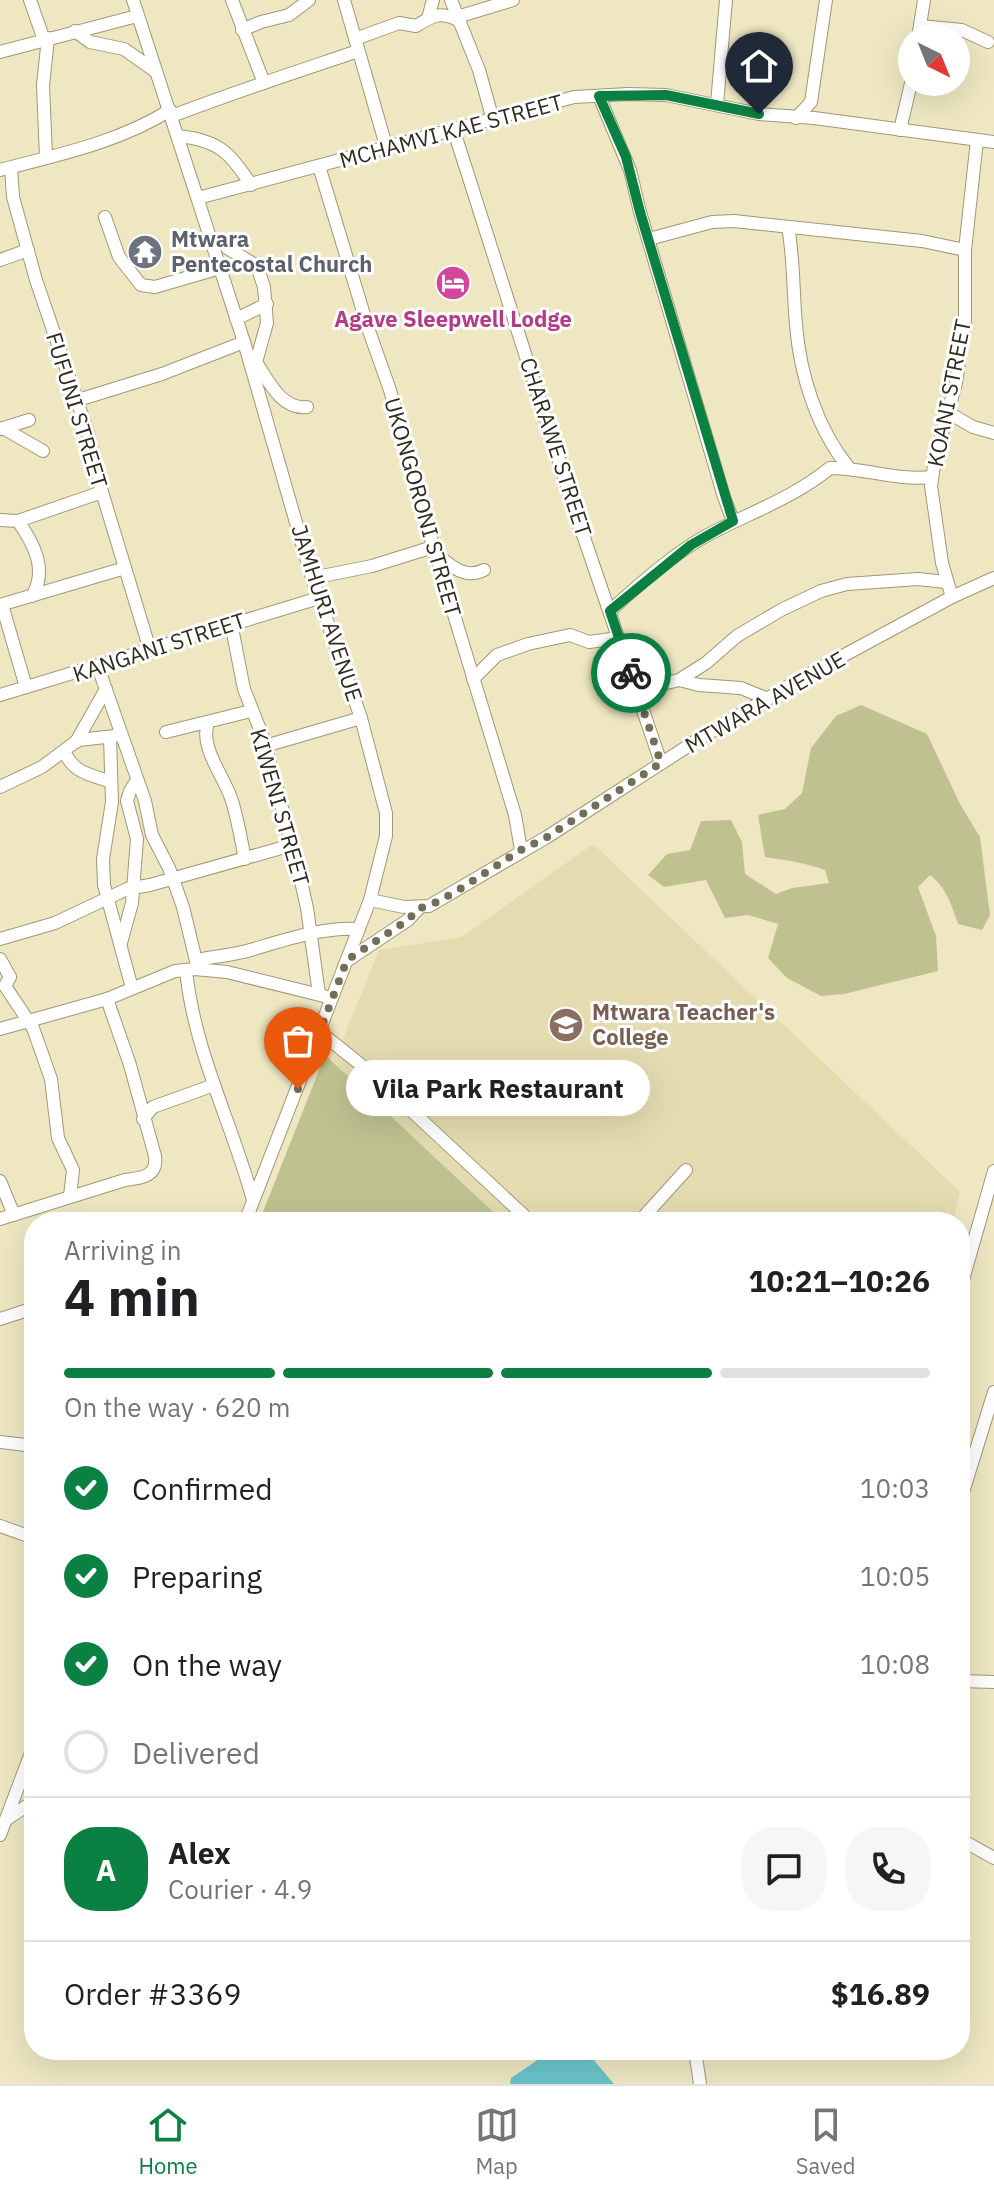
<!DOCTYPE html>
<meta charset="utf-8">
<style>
body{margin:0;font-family:"IBM Plex Sans",sans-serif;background:#f6f6f6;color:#202124;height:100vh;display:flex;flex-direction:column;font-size:30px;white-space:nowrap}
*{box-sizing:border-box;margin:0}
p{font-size:26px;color:#757577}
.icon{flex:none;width:44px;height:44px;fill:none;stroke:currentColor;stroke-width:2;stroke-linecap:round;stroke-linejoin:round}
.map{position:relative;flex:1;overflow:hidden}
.side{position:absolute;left:24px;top:1212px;width:946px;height:848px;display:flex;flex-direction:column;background:#fff;border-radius:32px;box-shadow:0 8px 32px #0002}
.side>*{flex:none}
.needle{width:52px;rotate:137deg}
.controls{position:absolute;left:898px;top:24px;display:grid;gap:16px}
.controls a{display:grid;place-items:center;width:72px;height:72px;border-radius:50%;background:#fff;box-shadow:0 8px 32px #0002;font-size:40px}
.pin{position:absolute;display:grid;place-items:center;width:68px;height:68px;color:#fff;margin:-82px -34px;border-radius:50% 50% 50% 0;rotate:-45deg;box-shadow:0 0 8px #0007}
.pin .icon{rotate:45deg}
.courier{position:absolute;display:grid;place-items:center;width:80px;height:80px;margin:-40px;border:6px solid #0b8043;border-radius:50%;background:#fff;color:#222;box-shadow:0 2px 10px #0007}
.bubble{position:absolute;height:56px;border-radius:28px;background:#fff;box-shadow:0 8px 32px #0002;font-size:26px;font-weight:700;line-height:56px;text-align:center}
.head em{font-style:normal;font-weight:700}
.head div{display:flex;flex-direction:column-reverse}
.head{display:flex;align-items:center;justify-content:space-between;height:136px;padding:0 40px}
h1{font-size:52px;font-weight:700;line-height:60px}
.bar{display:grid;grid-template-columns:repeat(4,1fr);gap:12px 8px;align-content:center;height:96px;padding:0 40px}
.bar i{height:10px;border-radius:6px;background:#e0e0e0}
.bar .active{background:#0b8043}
.bar p{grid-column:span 4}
.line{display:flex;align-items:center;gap:20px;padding:0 40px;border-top:2px solid #e0e0e0}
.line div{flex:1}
.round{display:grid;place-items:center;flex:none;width:84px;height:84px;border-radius:32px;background:#f6f6f6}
ol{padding:0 40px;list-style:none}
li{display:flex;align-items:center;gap:24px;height:88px}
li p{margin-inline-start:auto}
li .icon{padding:8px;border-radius:50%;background:#0b8043;color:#fff;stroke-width:4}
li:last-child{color:#757577}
li i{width:44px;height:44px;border:4px solid #e0e0e0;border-radius:50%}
.tab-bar{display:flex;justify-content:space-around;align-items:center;height:112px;border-top:2px solid #e0e0e0;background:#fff;font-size:22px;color:#757577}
.tab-bar a{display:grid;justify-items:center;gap:4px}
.tab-bar .active{color:#0b8043}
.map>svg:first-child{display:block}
</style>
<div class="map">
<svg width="994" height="2084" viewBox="0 0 994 2084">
<rect width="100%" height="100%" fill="#eee7c2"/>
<path fill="#e4dcb0" d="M593,844L960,1192L953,1222H269L379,950L462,937Z"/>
<g fill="#bfc290">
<path d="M861,705L927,734L960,804L980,837L990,915L982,930L958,924C952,906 946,887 930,875L918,887L936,936L938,971L844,994L821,996L787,978L768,958L778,924L748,915L725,918L706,880L664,887L648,875L667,854L690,850L701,821L731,820L742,842L745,874L776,894L792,888L829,883L825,870C806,863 785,860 765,857L758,815L785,809L802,793L811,748L836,716Z"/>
<path d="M325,1055L504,1222H259Z"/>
</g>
<path fill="#69c4cb" d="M586,2051L614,2084H510L511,2078L548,2053Z"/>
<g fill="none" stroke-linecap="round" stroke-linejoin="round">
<defs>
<g id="minor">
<path d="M30,0L44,40"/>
<path d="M133,0L244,342L312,578L361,718L386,813V836L370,900L245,1222"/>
<path d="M232,0L264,83"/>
<path d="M344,0L387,149"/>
<path d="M451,0L479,70L493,120"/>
<path d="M457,17L513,0"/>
<path d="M428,18L433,0"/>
<path d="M920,26L962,30L988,42"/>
<path d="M242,30L261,22L289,15L309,0"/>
<path d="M75,31L90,42L124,49L155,71"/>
<path d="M918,38L924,0"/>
<path d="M355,39L399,23L416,26C432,16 439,11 458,20"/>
<path d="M0,52L137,16"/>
<path d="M599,96L630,170L640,212L724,497L733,521"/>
<path d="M717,104L726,0"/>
<path d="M172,116C234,92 296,72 358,51"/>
<path d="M796,118L811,102L826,0"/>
<path d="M900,130L912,79"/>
<path d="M454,131L578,520L661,763"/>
<path d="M178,136C218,140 230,152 251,185"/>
<path d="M46,157L43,85L48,38"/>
<path d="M319,166L368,328L390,390L431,539L515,815L521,850"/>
<path d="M11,168L13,197L36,280L88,433L102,492L150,650"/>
<path d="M0,170C57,155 120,142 170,110"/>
<path d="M198,198L574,97L628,94L666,95L759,114L814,118L994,142"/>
<path d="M105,217L119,257L141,285L155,287L220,268"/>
<path d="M788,227C794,259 793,292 796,325C800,375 817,429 849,468"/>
<path d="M649,239L712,222L734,221L922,241L965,250"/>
<path d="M227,248L257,266L264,287L267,323L256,362C268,380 281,410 307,407"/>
<path d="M0,260L28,250"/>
<path d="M236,319L267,304"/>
<path d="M78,400L162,374L244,342"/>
<path d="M949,413L973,427L994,433"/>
<path d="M3,428L43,451"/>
<path d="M0,429L29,420"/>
<path d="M0,520L18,521L102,492"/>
<path d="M18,521C34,544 48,570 32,596"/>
<path d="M435,553C450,565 464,580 484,570"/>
<path d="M312,578L372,566L433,547"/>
<path d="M952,597L942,563L931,486L935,459L956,383L965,320V250L977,140"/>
<path d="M0,605L125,568"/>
<path d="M2,605L26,687"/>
<path d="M610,611C637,586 672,555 704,537C746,514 792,499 830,468C865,468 897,481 932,477"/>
<path d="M231,623L244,689L263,737L297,864L307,908L319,994"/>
<path d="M98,667L145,801L152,835L169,868L183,907L198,969"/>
<path d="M473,679L497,655L528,644L570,635L589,642L619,638"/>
<path d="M679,680L699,685L741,688L768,699"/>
<path d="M635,686H655L679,680L706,663L737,636L781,610L821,591L847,584L918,579L946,582"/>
<path d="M0,695L319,598"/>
<path d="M208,723C199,748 225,777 232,801C238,820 241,840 245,859"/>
<path d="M166,732L251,711"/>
<path d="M110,737L112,802L103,859L104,885L132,988"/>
<path d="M76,742L106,689"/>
<path d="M265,746L361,718"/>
<path d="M64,751C74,774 90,774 111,782"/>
<path d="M0,787L42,767L78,740L115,736"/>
<path d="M370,900L404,907L429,906L547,837L702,737L802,678L952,597L994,578"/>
<path d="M0,939L55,923L127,889L150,885L292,845"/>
<path d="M121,943L132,903L137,839L127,801L130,791L137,780"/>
<path d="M0,959L10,977L5,986L33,1028L51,1079L58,1138L73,1170L70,1196"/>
<path d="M198,960C216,956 236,955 254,949C287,939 324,927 359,929"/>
<path d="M348,960L408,920L419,908"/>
<path d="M186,970C194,1051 232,1123 253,1200"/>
<path d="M0,1029L107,999L175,971L195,969L227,972L324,996"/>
<path d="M320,1032L371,1073L531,1222"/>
<path d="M143,1119L153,1107L214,1085"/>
<path d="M0,1181L14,1215"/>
<path d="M0,1219L125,1180C141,1178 158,1177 155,1156L130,1065L107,999"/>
<path d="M639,1222L686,1170"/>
<path d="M960,1290L994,1171"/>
<path d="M0,1319L34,1308"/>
<path d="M0,1442L34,1446"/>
<path d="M960,1502L994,1392"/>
<path d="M0,1526L34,1538"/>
<path d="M960,1681L994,1682"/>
<path d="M7,1819L34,1801"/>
<path d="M0,1835L34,1745"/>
<path d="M960,1839L994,1858"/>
<path d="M695,2050L700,2084"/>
</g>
</defs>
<use href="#minor" stroke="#9f9876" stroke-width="14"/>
<use href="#minor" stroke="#fff" stroke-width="12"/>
</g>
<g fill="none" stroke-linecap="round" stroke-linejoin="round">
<path stroke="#726e58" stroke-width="8" stroke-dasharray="0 14.4" d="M298,1089L347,960L408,920L419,908L429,906L457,891L521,850L547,837L661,763L631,673"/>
<path stroke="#0b8043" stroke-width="10" d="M631,673L610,611L691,545L733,521L640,212L626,157L599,96L666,95L759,114"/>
</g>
<defs>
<symbol id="temple-disc" viewBox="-11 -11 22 22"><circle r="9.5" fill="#6b7280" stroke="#fff"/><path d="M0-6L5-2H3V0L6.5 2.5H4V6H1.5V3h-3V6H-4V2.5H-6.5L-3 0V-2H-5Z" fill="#fff"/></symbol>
<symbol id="hotel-disc" viewBox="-11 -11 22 22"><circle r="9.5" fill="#d1479c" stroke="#fff"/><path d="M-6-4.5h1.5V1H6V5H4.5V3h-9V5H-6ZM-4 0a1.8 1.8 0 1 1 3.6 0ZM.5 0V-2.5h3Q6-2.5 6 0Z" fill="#fff"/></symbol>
<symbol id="university-disc" viewBox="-11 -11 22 22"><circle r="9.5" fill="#8d6e63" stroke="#fff"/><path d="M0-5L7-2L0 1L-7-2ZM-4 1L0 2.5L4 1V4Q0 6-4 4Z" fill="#fff"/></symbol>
</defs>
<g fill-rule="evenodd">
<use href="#temple-disc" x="125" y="232" width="40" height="40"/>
<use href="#hotel-disc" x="433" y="263" width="40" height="40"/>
<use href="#university-disc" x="546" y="1005" width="40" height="40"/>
</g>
<g text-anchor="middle" stroke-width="6" stroke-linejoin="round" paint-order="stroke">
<g font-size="22" fill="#2f2d1f" stroke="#fff">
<text transform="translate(451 131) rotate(-15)" y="8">MCHAMVI KAE STREET</text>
<text transform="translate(949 393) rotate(-79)" y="8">KOANI STREET</text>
<text transform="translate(77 410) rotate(73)" y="8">FUFUNI STREET</text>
<text transform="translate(556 447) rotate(72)" y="8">CHARAWE STREET</text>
<text transform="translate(423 507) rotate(74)" y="8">UKONGORONI STREET</text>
<text transform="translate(327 613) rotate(72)" y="8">JAMHURI AVENUE</text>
<text transform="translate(159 647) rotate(-18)" y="8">KANGANI STREET</text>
<text transform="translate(765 702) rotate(-30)" y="8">MTWARA AVENUE</text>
<text transform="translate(280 807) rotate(74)" y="8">KIWENI STREET</text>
</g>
<g font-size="22" font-weight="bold" fill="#5b616d" stroke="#fff" text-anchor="start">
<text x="171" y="247">Mtwara<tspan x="171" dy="25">Pentecostal Church</tspan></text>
</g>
<g font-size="22" font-weight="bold" fill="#b23c85" stroke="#fff">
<text x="453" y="327">Agave Sleepwell Lodge</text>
</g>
<g font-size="22" font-weight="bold" fill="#785e54" stroke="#fff" text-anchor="start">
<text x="592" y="1020">Mtwara Teacher's<tspan x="592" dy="25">College</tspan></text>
</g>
</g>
</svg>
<div class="controls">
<a><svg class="needle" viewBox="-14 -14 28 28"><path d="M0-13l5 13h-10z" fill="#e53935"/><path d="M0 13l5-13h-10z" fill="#757577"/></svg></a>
</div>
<div class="pin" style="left:298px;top:1089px;background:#ea580c"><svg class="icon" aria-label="bag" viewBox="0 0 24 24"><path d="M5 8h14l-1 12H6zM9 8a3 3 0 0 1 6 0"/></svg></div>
<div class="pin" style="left:759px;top:114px;background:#1f2937"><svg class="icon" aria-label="home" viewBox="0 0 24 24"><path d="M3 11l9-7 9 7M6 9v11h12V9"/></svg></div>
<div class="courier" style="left:631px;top:673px"><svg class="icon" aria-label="bike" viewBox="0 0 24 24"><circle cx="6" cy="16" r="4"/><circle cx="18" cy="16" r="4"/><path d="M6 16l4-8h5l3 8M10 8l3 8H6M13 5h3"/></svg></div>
<div class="bubble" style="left:346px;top:1060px;width:304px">Vila Park Restaurant</div>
<section class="side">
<div class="head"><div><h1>4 min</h1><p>Arriving in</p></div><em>10:21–10:26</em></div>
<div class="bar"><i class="active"></i><i class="active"></i><i class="active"></i><i></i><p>On the way · 620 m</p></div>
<ol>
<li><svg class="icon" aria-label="check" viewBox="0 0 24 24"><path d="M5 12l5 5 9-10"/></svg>Confirmed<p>10:03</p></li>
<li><svg class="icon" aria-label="check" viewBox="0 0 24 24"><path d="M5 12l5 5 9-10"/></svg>Preparing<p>10:05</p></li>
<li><svg class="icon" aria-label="check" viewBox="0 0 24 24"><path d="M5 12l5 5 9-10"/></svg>On the way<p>10:08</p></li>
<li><i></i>Delivered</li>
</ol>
<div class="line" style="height:144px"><b class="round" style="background:#0b8043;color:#fff">A</b><div><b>Alex</b><p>Courier · 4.9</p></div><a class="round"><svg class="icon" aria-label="chat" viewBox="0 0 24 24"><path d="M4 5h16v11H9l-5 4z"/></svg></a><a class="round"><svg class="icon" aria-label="phone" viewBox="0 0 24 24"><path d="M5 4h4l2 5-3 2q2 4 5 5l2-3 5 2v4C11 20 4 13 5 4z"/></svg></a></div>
<div class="line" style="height:104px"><div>Order #3369</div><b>$16.89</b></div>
</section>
</div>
<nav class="tab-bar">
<a class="active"><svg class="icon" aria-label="home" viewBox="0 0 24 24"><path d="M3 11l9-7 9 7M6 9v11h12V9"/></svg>Home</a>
<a><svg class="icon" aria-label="map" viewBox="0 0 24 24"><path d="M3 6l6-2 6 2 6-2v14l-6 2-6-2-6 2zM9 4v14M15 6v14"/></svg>Map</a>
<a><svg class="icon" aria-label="saved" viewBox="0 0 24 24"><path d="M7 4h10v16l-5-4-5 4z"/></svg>Saved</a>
</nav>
